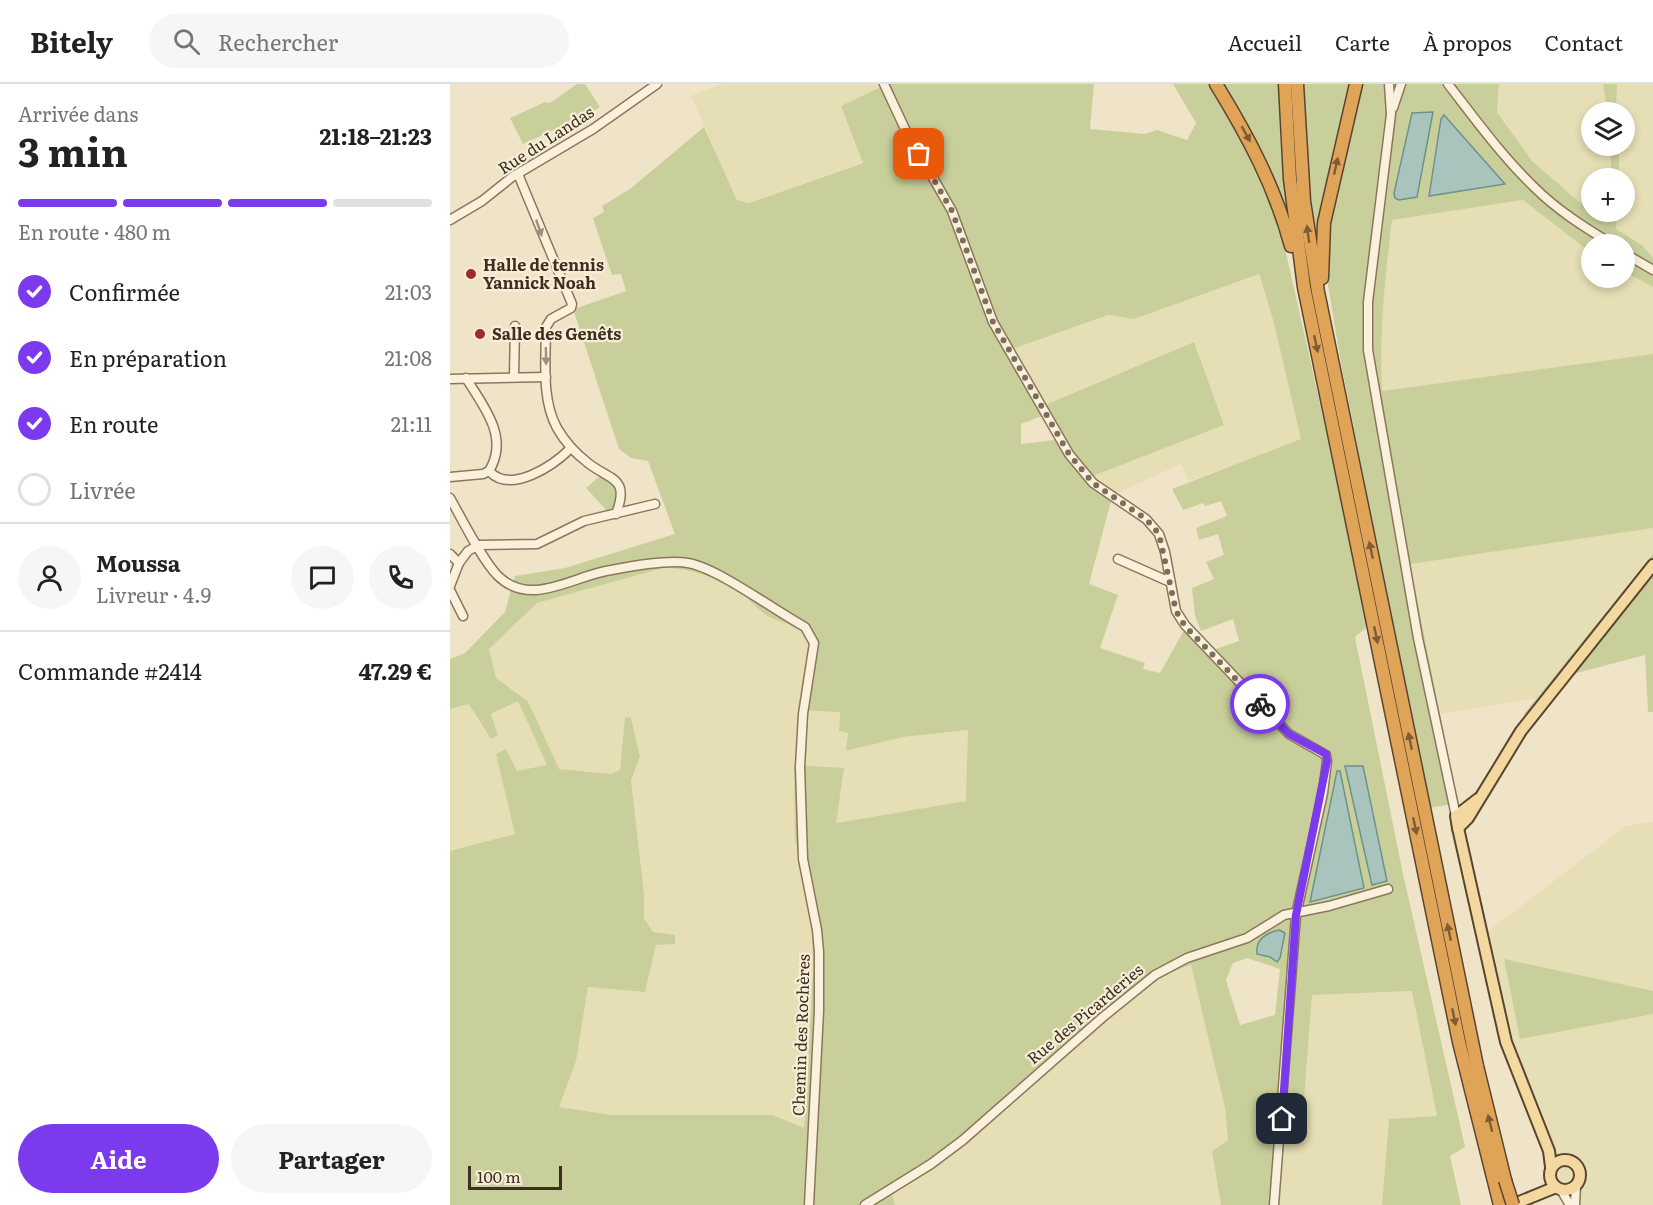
<!DOCTYPE html>
<html lang="fr">
<meta charset="utf-8">
<style>
body{margin:0;font-family:Literata,serif;background:#f6f6f6;color:#222;height:100vh;display:flex;flex-direction:column;font-size:22px;white-space:nowrap}
*{box-sizing:border-box;margin:0}
p{font-size:20px;color:#767676}
.icon{flex:none;width:33px;height:33px;fill:none;stroke:currentColor;stroke-width:2;stroke-linecap:round;stroke-linejoin:round}
.map{position:relative;flex:1;overflow:hidden}
.details{display:flex;flex-direction:column;background:#fff;width:450px}
.details>*{flex:none}
.controls{position:absolute;left:1131px;top:18px;display:grid;gap:12px}
.controls a{display:grid;place-items:center;width:54px;height:54px;border-radius:50%;background:#fff;box-shadow:0 3px 9px #0003;font-size:30px}
.scale{position:absolute;left:18px;bottom:15px;width:94px;box-sizing:border-box;padding-left:6px;border:3px solid #3d2e20;border-top:0;font-size:16px;line-height:21px;white-space:nowrap;color:#3d2e20;-webkit-text-stroke:4px #f7eed8;paint-order:stroke}
.pin{position:absolute;display:grid;place-items:center;width:51px;height:51px;color:#fff;margin:-26px;border-radius:12px;box-shadow:0 3px 9px #0006}
.courier{position:absolute;display:grid;place-items:center;width:60px;height:60px;margin:-30px;border:4px solid #7c3aed;border-radius:50%;background:#fff;color:#222;box-shadow:0 2px 8px #0007}
.headline em{font-style:normal;font-weight:700}
.headline div{display:flex;flex-direction:column-reverse}
.headline{display:flex;align-items:center;justify-content:space-between;height:102px;padding:0 18px}
h1{font-size:39px;font-weight:700;line-height:45px}
.bar{display:grid;grid-template-columns:repeat(4,1fr);gap:9px 6px;align-content:center;height:72px;padding:0 18px}
.bar i{height:8px;border-radius:4px;background:#e0e0e0}
.bar .current{background:#7c3aed}
.bar p{grid-column:span 4}
.line{display:flex;align-items:center;gap:15px;padding:0 18px;border-top:2px solid #e0e0e0}
.line div{flex:1}
.round{display:grid;place-items:center;flex:none;width:63px;height:63px;border-radius:32px;background:#f6f6f6}
ol{padding:0 18px;list-style:none}
li{display:flex;align-items:center;gap:18px;height:66px}
li p{margin-inline-start:auto}
li .icon{padding:6px;border-radius:50%;background:#7c3aed;color:#fff;stroke-width:4}
li:last-child{color:#767676}
li i{width:33px;height:33px;border:3px solid #e0e0e0;border-radius:50%}
.primary-button{display:flex;gap:12px;margin-top:auto;padding:12px 18px}
.primary-button a{flex:1;height:69px;border-radius:36px;background:#7c3aed;color:#fff;font-size:24px;font-weight:700;line-height:69px;text-align:center}
.primary-button a+a{background:#f6f6f6;color:#222}
header{display:flex;align-items:center;gap:36px;box-sizing:border-box;height:84px;padding:0 30px;background:#fff;border-bottom:2px solid #e0e0e0}
header strong{font-size:28px}
nav{display:flex;gap:33px;margin-inline-start:auto;font-size:21px}
.search{width:420px;height:54px;background:#f6f6f6;display:flex;align-items:center;gap:15px;box-sizing:border-box;padding:0 21px;border-radius:33px;color:#767676;font-size:22px}
main{display:flex;flex:1;min-height:0}
.map>svg:first-child{display:block}
</style>
<header>
<strong>Bitely</strong>
<div class="search"><svg class="icon" aria-label="search" viewBox="0 0 24 24"><circle cx="10" cy="10" r="6"/><path d="M15 15l6 6"/></svg>Rechercher</div>
<nav><a>Accueil</a><a>Carte</a><a>À propos</a><a>Contact</a></nav>
</header>
<main>
<section class="details">
<div class="headline"><div><h1>3 min</h1><p>Arrivée dans</p></div><em>21:18–21:23</em></div>
<div class="bar"><i class="current"></i><i class="current"></i><i class="current"></i><i></i><p>En route · 480 m</p></div>
<ol>
<li><svg class="icon" aria-label="check" viewBox="0 0 24 24"><path d="M5 12l5 5 9-10"/></svg>Confirmée<p>21:03</p></li>
<li><svg class="icon" aria-label="check" viewBox="0 0 24 24"><path d="M5 12l5 5 9-10"/></svg>En préparation<p>21:08</p></li>
<li><svg class="icon" aria-label="check" viewBox="0 0 24 24"><path d="M5 12l5 5 9-10"/></svg>En route<p>21:11</p></li>
<li><i></i>Livrée</li>
</ol>
<div class="line" style="height:108px"><a class="round"><svg class="icon" aria-label="person" viewBox="0 0 24 24"><circle cx="12" cy="8" r="4"/><path d="M4 21q1-7 8-7t8 7"/></svg></a><div><b>Moussa</b><p>Livreur · 4.9</p></div><a class="round"><svg class="icon" aria-label="chat" viewBox="0 0 24 24"><path d="M4 5h16v11H9l-5 4z"/></svg></a><a class="round"><svg class="icon" aria-label="phone" viewBox="0 0 24 24"><path d="M5 4h4l2 5-3 2q2 4 5 5l2-3 5 2v4C11 20 4 13 5 4z"/></svg></a></div>
<div class="line" style="height:78px"><div>Commande #2414</div><b>47.29 €</b></div>
<div class="primary-button"><a>Aide</a><a>Partager</a></div>
</section>
<div class="map">
<svg width="1203" height="1121" viewBox="0 0 1203 1121">
<rect width="100%" height="100%" fill="#f0e4c8"/>
<g fill="#e6deb5">
<path d="M271,0H430L413,78L299,119L287,116L241,12Z"/>
<path d="M1049,0H1153L1158,28H1142V62H1161V94H1142V128H1156L1155,136L1143,130L1082,77L1047,27Z"/>
<path d="M1167,0H1203V174L1192,161L1166,145V128H1174V94H1169V62H1174V28H1166Z"/>
<path d="M1073,116L1141,169L1142,194H1174L1175,188L1203,203V270L932,307L930,261L932,214L942,136Z"/>
<path d="M808,190L824,239L852,356L739,397L731,380L657,414L634,395L774,341L744,258L588,324L557,267L658,231L684,235Z"/>
<path d="M1203,444V470L1087,614L991,630L960,479Z"/>
<path d="M213,484L248,488L288,506L317,531L350,545L358,552L390,627L389,647L398,649L397,667L453,653L518,646L517,717L385,739L345,755L362,844L363,889L354,1044L322,1031H162L108,1023L126,977L138,903L195,908L206,860L225,851L203,848L194,834V810L181,696L190,673L175,633L170,686L161,690L108,685L79,617L46,594L39,565L87,519Z"/>
<path d="M68,617L97,681L66,688V750L0,767V625L19,620L48,651L41,630Z"/>
<path d="M1203,738V1121H1115L1029,854L1176,742Z"/>
<path d="M741,881L775,1024L778,1056L762,1067L771,1121H445L442,1109L478,1088L521,1056L702,897Z"/>
<path d="M963,907L987,1032L939,1035L932,1121H829L837,1027L853,1028L862,911Z"/>
</g>
<g fill="#c9cf9b" fill-rule="evenodd">
<path d="M127,0H135L150,23L105,51L103,46L73,60L60,34L95,18L100,19Z"/>
<path d="M430,0H644L640,45L695,50L707,46L737,56L746,39L723,0H829L830,53L838,137L832,151L884,382L917,543L905,553L953,790L1015,1063L1000,1072L1011,1121H932L939,1035L987,1032L962,907L862,911L853,1028H837L829,1121H771L762,1067L778,1056L775,1024L741,881C694,896 663,930 627,962C567,1014 511,1068 442,1109L445,1121H0V767L65,750L46,670L56,665L67,687L97,681L68,617L41,630L48,651L41,655L19,620L0,625V575L15,569L55,528L65,492L115,484L225,450L198,377L181,374L169,365L124,228L127,224L176,207L171,190L162,191L143,134L154,128L152,122L180,105L254,43L287,116L299,119L413,79L391,22L431,3ZM809,190L824,239L851,355L722,405L733,426L753,419L755,422L771,417L777,432L746,444L749,456L768,450L774,471L756,478L764,495L742,504L745,532L751,547L783,535L789,557L757,568L734,546L710,589L693,585L695,579L650,564L668,511L639,500L661,417L635,395L774,341L744,258L588,324L557,267L658,231L684,235ZM592,332L605,356L571,360V340ZM213,484C239,484 266,493 288,507C298,513 306,524 316,531C332,541 355,539 360,560L348,626L390,628L389,647L398,649L396,667L453,653L518,646L516,717L386,739L394,684L344,681L345,755L362,844L363,889L354,1044L322,1031H162L109,1023L126,977L138,903L195,908L206,861L225,860V851L203,848L194,834V810L181,696L190,673L181,634L175,633L170,686L161,690L109,685L78,617L46,594L39,565L87,519ZM797,874L830,885L825,931L790,941L776,896L783,879Z"/>
<path d="M854,0H1049L1047,28L1082,77L1143,130L1154,136L1156,128H1166V145L1192,161L1203,174V203L1175,188L1174,160H1142L1141,169L1073,116L942,136C935,194 929,249 932,307L1203,270V444L960,480L1008,719L980,724L891,279L878,201L877,161L867,159L857,80Z"/>
<path d="M1153,0H1167L1166,28H1158Z"/>
<rect x="1161" y="62" width="8" height="32"/>
<path d="M151,391L159,395L168,406L166,420L158,428L136,404Z"/>
<path d="M1203,470V628H1198L1195,571L1119,591L1083,638L1074,630Z"/>
<path d="M1054,875L1203,907V930L1070,955Z"/>
</g>
<g fill="#a9c4bc" stroke="#6f938a" stroke-width="1.5">
<path d="M983,28L967,113L949,116L945,114L944,109L962,29Z"/>
<path d="M994,31L1055,100L979,112L991,35Z"/>
<path d="M895,682H913L937,797L922,801Z"/>
<path d="M887,687H890L914,804L860,818Z"/>
<path d="M829,846L835,849L830,874L827,878L820,873L807,870C805,855 816,849 829,846Z"/>
</g>
<g fill="none" stroke-linecap="round" stroke-linejoin="round">
<defs>
<g id="minor">
<path d="M434,0L455,45L502,127L543,238L619,370L643,399L696,435L709,450L715,468L726,527L735,541L839,650L876,671L877,677L873,709L846,831L824,1121"/>
<path d="M939,0L941,30L918,218V266L968,554L1006,732"/>
<path d="M998,0C1025,35 1052,72 1084,103C1107,126 1134,143 1162,160"/>
<path d="M943,24L951,0"/>
<path d="M68,90L122,220L121,224L101,235L96,243C96,275 91,315 107,344C115,358 125,369 138,379C161,397 180,393 166,430"/>
<path d="M0,136L32,117L62,93L143,45L207,0"/>
<path d="M1174,169L1203,186"/>
<path d="M64,292L65,242"/>
<path d="M16,294C33,322 60,353 39,387"/>
<path d="M0,295L96,293"/>
<path d="M0,393L33,390L39,387C61,411 104,381 121,364"/>
<path d="M0,414C12,435 32,476 48,492C80,523 120,494 156,487C177,483 217,475 238,479C268,484 325,527 355,543L364,559L353,630L350,683L353,775L367,846L369,868V927L359,1121"/>
<path d="M0,470L9,479"/>
<path d="M668,475L720,498"/>
<path d="M0,502L9,479L18,467L29,461L87,460L134,437L205,420"/>
<path d="M0,506L13,532"/>
<path d="M1111,1106L1120,1121"/>
<path d="M415,1121L481,1080L513,1056L653,933L705,891L737,874L797,854L834,831L879,822L938,805"/>
<path d="M1125,1121L1126,1101"/>
</g>
<g id="major">
<path d="M1028,715L1006,732L1008,744L1056,958L1099,1067L1101,1083"/>
<path d="M1008,744L1018,734L1071,647L1203,481"/>
<circle cx="1115" cy="1091" r="15"/>
<path d="M1062,1121L1106,1103"/>
</g>
<g id="highway">
<path d="M766,0C798,52 825,103 841,162"/>
<path d="M835,0L840,95L854,203L1009,958L1050,1121"/>
<path d="M847,0L854,117L868,208L1027,982L1055,1096"/>
<path d="M872,194L874,139L906,0"/>
</g>
</defs>
<use href="#minor" stroke="#8d765c" stroke-width="11"/>
<use href="#major" stroke="#5b4430" stroke-width="14"/>
<use href="#highway" stroke="#5b4430" stroke-width="15"/>
<use href="#minor" stroke="#faf1dc" stroke-width="8"/>
<use href="#major" stroke="#f3d9a0" stroke-width="10"/>
<use href="#highway" stroke="#e0a458" stroke-width="12"/>
<defs>
<path id="highway-bridge" d="M1055,1096L1063,1121"/>
</defs>
<use href="#highway-bridge" stroke="#5b4430" stroke-width="15" stroke-linecap="butt"/>
<use href="#highway-bridge" stroke="#e0a458" stroke-width="12"/>
</g>
<defs><path id="oneway-solid" d="M-6-.8H1V-3.2L6.5 0L1 3.2V.8H-6Z" transform="scale(1.5)"/></defs>
<g fill="#7e5d36">
<use href="#oneway-solid" transform="translate(796 50) rotate(61)"/>
<use href="#oneway-solid" transform="translate(886 82) rotate(-77)"/>
<use href="#oneway-solid" transform="translate(858 150) rotate(-98)"/>
<use href="#oneway-solid" transform="translate(866 260) rotate(78)"/>
<use href="#oneway-solid" transform="translate(921 466) rotate(-102)"/>
<use href="#oneway-solid" transform="translate(926 551) rotate(78)"/>
<use href="#oneway-solid" transform="translate(960 657) rotate(-102)"/>
<use href="#oneway-solid" transform="translate(965 742) rotate(78)"/>
<use href="#oneway-solid" transform="translate(999 848) rotate(-102)"/>
<use href="#oneway-solid" transform="translate(1004 933) rotate(78)"/>
<use href="#oneway-solid" transform="translate(1040 1039) rotate(-104)"/>
</g>
<g fill="#9c907e">
<use href="#oneway-solid" transform="translate(89 144) rotate(71)"/>
<use href="#oneway-solid" transform="translate(96 272) rotate(89)"/>
</g>
<g fill="none" stroke-linecap="round" stroke-linejoin="round">
<path stroke="#7c6e5b" stroke-width="6" stroke-dasharray="0 10.8" d="M469,70L502,127L543,238L619,370L643,399L696,435L709,450L726,527L735,542L810,620"/>
<path stroke="#7c3aed" stroke-width="8" d="M810,620L839,650L876,670L877,677L846,831L832,1035"/>
</g>
<g fill="#9e2a2b" stroke="#f7eed8" stroke-width="2">
<circle cx="21" cy="190" r="6"/>
<circle cx="30" cy="250" r="6"/>
</g>
<g text-anchor="middle" stroke-width="4.5" stroke-linejoin="round" paint-order="stroke">
<g font-size="16" fill="#3d2e20" stroke="#f7eed8">
<text transform="translate(96 56) rotate(-33)" y="6">Rue du Landas</text>
<text transform="translate(635 930) rotate(-40)" y="6">Rue des Picarderies</text>
<text transform="translate(351 951) rotate(-88)" y="6">Chemin des Rochères</text>
</g>
<g font-size="16" font-weight="bold" fill="#3d2e20" stroke="#f7eed8" text-anchor="start">
<text x="33" y="187">Halle de tennis<tspan x="33" dy="18">Yannick Noah</tspan></text>
<text x="42" y="256">Salle des Genêts</text>
</g>
</g>
</svg>
<div class="controls">
<a><svg class="icon" aria-label="layers" viewBox="0 0 24 24"><path d="M12 4l9 5-9 5-9-5zM3 14l9 5 9-5"/></svg></a>
<a>+</a>
<a>−</a>
</div>
<div class="scale">100 m</div>
<div class="pin" style="left:469px;top:70px;background:#ea580c"><svg class="icon" aria-label="bag" viewBox="0 0 24 24"><path d="M5 8h14l-1 12H6zM9 8a3 3 0 0 1 6 0"/></svg></div>
<div class="pin" style="left:832px;top:1035px;background:#1f2937"><svg class="icon" aria-label="home" viewBox="0 0 24 24"><path d="M3 11l9-7 9 7M6 9v11h12V9"/></svg></div>
<div class="courier" style="left:810px;top:620px"><svg class="icon" aria-label="bike" viewBox="0 0 24 24"><circle cx="6" cy="16" r="4"/><circle cx="18" cy="16" r="4"/><path d="M6 16l4-8h5l3 8M10 8l3 8H6M13 5h3"/></svg></div>
</div>
</main>
